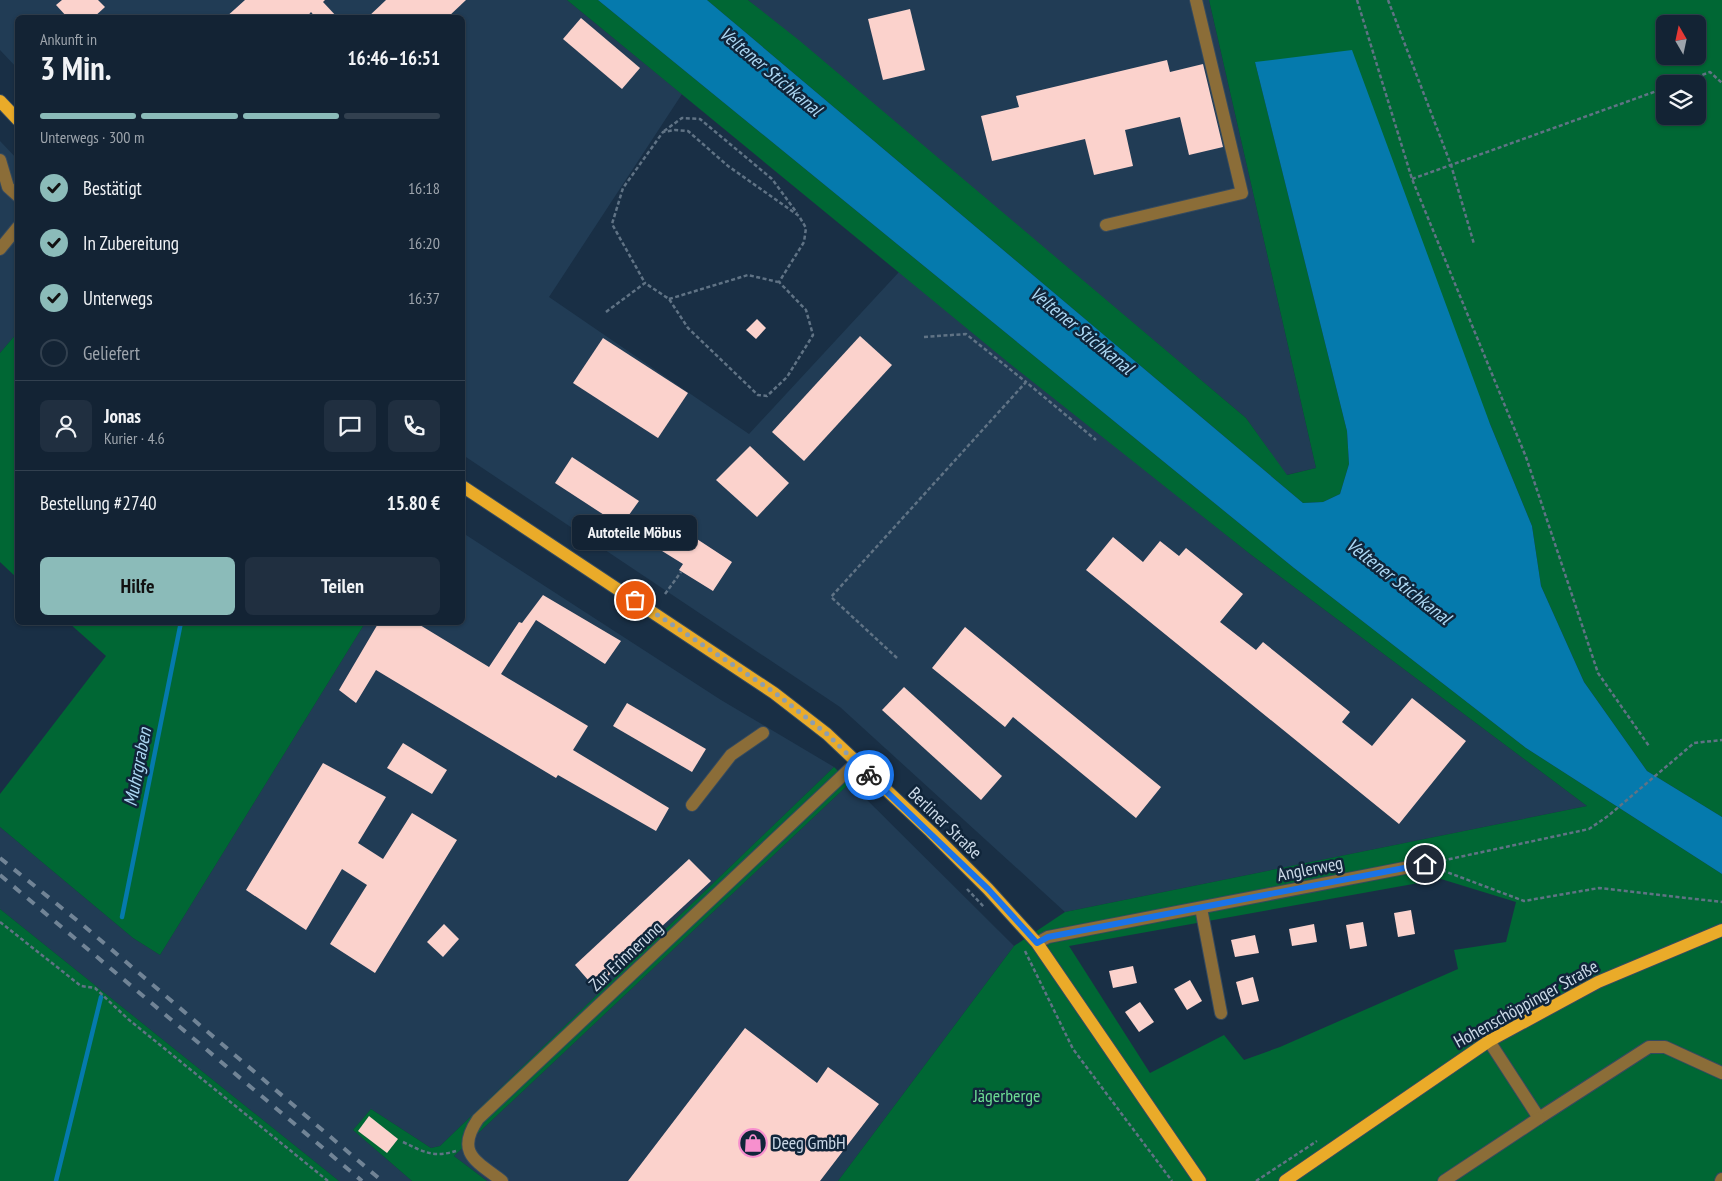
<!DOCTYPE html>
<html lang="de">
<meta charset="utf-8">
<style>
body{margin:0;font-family:"PT Sans Narrow",sans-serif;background:#202f40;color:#f1f3f6;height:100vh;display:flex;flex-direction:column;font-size:19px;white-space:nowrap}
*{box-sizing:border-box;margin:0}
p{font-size:16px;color:#9da4ac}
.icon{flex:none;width:28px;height:28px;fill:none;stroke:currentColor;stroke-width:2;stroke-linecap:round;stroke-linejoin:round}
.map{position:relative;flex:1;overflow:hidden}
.sheet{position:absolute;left:15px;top:15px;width:450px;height:610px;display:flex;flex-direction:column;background:#132334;border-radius:8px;box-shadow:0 1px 4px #0004,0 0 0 1px #32404f}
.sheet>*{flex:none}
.needle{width:32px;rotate:351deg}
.controls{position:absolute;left:1656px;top:15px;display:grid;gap:10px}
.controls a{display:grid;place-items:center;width:50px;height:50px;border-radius:8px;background:#132334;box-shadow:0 1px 4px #0004,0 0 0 1px #32404f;font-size:25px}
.pin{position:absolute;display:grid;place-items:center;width:42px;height:42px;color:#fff;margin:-21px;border:2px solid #fff;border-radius:50%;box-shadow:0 1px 5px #0007}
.courier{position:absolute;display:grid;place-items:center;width:50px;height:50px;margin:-25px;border:4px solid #1a73e8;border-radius:50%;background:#fff;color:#222;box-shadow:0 1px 6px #0007}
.bubble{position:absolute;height:35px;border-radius:8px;background:#132334;box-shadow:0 1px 4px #0004,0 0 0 1px #32404f;font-size:16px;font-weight:800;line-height:35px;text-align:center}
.overview em{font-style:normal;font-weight:800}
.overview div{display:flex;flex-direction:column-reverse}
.overview{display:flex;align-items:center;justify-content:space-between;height:85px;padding:0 25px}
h1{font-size:32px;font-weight:800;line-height:38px}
.bar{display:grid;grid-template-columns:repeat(4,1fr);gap:8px 5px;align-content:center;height:60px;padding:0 25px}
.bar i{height:6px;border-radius:4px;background:#32404f}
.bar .active{background:#8bbbb9}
.bar p{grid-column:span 4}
.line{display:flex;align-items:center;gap:12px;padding:0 25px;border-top:1px solid #32404f}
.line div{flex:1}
.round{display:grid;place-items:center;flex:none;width:52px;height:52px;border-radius:8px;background:#202f40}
ol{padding:0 25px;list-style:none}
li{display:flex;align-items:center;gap:15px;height:55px}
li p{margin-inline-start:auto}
li .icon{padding:5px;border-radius:50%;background:#8bbbb9;color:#111;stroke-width:4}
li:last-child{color:#9da4ac}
li i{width:28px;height:28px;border:2px solid #32404f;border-radius:50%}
.cta{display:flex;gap:10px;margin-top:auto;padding:10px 25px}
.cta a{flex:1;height:58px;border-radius:8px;background:#8bbbb9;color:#111;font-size:20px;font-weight:800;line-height:58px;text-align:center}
.cta a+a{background:#202f40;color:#f1f3f6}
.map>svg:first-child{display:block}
</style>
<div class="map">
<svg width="1722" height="1181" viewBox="0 0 1722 1181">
<rect width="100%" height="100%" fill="#192f45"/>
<g fill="#213c55">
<path d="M0,0H567L682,94L549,297L749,434L899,272L1250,554L1587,806L1065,912L840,707L463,455L462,18H18L17,68L0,50Z"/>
<path d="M748,0H1209L1316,468L1286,475L1246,418Z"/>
<path d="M0,141L18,160L17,333L0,353Z"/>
<path d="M463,533L721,700L834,767L440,1146L431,1148L371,1109L353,1130L412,1181H339L0,909V827L133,938L160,955L365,623L462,622Z"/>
<path d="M850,783L1014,946L838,1181H487L454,1156Z"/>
</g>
<g fill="#006734" fill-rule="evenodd">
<path d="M567,0H598L1294,568L1526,748L1722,874V1181H838L1014,946L1065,912L1587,806L1250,554L1009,363ZM1441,879L1516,902L1506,942L1454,950L1458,969L1280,1047L1244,1060L1224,1035L1150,1073L1069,946Z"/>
<path d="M707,0H748L800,41L1246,418L1287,475L1316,468L1209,0H1722V817L1647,771L1584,682L1541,586L1532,526L1490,424L1255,62L1347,431L1349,464L1340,494L1323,502L1303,503ZM1665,24H1698V56H1665ZM1665,84H1698V116H1665Z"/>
<path d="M17,333V578L0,562V353Z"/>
<path d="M69,623H365L160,955L133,938L0,827V794L106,656Z"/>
<path d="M834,767L850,783L454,1156L487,1181H412L353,1130L371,1109L431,1148L440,1146Z"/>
<path d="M0,909L339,1181H0Z"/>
</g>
<path fill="#057aad" d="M598,0H707L1303,503L1323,502L1340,494L1349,464L1347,431L1255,62L1352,50L1490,424L1532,526L1541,586L1584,682L1647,771L1722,817V874L1526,748L1294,568Z"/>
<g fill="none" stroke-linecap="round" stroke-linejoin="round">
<g stroke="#057aad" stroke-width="4.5">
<path d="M122,917L181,622"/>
<path d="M56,1181L101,997"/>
</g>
</g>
<g fill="#fbd2cc">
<path d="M62,0H98L105,7L93,18H68L56,5Z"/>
<path d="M245,0H325L323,2L338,18H316L311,12L306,18H225Z"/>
<path d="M386,0H466L447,18H367Z"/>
<path d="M910,9L925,70L883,80L868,19Z"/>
<path d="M581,18L640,68L622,89L563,39Z"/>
<path d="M1167,60L1170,72L1203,64L1223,147L1189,155L1180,117L1125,130L1133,166L1094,175L1085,139L992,161L981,116L1019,107L1016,96Z"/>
<path d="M757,319L766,328L756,339L746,330Z"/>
<path d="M860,336L892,365L804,461L772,432Z"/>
<path d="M603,338L688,393L658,438L573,383Z"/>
<path d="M750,446L789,483L757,517L716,480Z"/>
<path d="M572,457L639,501L621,526L555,483Z"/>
<path d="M671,522L732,562L713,591L679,570L683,564L654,546Z"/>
<path d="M1113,537L1143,562L1160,541L1179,556L1186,548L1243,594L1220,622L1256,650L1263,642L1350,712L1342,722L1372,746L1412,698L1466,741L1399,824L1086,570Z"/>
<path d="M543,595L621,641L605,664L536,620L501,674L588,726L573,750L669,808L656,831L558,775L556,778L376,670L356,703L339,690L379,622H415L489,667L519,622L522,623Z"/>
<path d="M965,627L1161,787L1136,818L1013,717L1005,727L932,668Z"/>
<path d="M904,687L1002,776L981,800L882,710Z"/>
<path d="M627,703L706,749L692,772L613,726Z"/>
<path d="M403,743L447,770L432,794L387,768Z"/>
<path d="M323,763L386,797L358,843L383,859L412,813L457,840L375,973L330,944L367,885L342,869L306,930L246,890Z"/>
<path d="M689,859L711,881L595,988L575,965Z"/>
<path d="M1411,910L1415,934L1398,937L1394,913Z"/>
<path d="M1363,922L1367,946L1350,949L1346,925Z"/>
<path d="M444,924L459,939L443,957L427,942Z"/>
<path d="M1314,924L1317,942L1292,946L1289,929Z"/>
<path d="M1255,935L1259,953L1235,957L1231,940Z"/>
<path d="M1133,966L1137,983L1113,988L1109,971Z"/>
<path d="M1253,977L1259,1001L1242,1005L1236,982Z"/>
<path d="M1190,980L1202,1001L1187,1010L1174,989Z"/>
<path d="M1140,1002L1154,1022L1139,1032L1125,1012Z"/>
<path d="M745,1028L817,1083L828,1067L879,1104L820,1181H628Z"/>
<path d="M369,1116L398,1139L387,1153L358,1131Z"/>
</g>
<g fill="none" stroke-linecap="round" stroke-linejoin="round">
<defs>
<g id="minor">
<path d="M0,160L8,187L18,196"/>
<path d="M1106,225L1242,193L1196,0"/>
<path d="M0,249L18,227"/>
<path d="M692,805L731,755L763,733"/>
<path d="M1201,908L1221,1013"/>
<path d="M1037,943L1048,937L1425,864"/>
<path d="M1489,1041L1539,1118L1649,1047H1665L1722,1073"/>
<path d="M502,1181C476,1161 455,1153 478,1119L856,763"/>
<path d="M1444,1181L1539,1118"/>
<path d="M1721,1181L1722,1179"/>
</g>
<g id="major">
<path d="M0,101L18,120"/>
<path d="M462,486L774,693L827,734L931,832L988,889L1037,943L1200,1181"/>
<path d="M1285,1181L1489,1041L1598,982L1722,930"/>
</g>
</defs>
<use href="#minor" stroke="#354a5f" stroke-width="14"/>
<use href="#major" stroke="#354a5f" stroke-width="14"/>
<g stroke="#607385" stroke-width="2.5" stroke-dasharray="4 2.5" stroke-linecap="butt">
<path d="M1357,0L1412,179L1526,457L1598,673L1649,746"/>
<path d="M1388,0L1451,165L1474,244"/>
<path d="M1678,84L1710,72L1722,83"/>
<path d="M664,131L682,118L700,119L772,179L797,213"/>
<path d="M1412,179L1665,88"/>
<path d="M669,299L748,275L778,282"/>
<path d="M606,312L645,283L612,224L623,188L663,132L675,130L688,131L728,166L799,216L806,228L804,242L779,282L806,310L813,335L787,377L767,396L758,395L688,328L669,299L645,283"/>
<path d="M924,337L966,334L1026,382"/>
<path d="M665,594L681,572"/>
<path d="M897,658L831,597L1026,382L1096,440"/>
<path d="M940,822L944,817"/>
<path d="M1436,862L1589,829L1608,816L1694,743L1722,740"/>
<path d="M1436,868L1524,901L1599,888L1722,902"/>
<path d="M967,889L984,907"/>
<path d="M0,922L81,986L95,988L128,1019L328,1181"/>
<path d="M1025,951L1073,1049L1172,1181"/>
<path d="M403,1142C424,1152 433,1158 456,1151"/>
<path d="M1256,1181L1317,1141"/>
</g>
<use href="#minor" stroke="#8b6d38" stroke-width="12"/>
<use href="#major" stroke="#eaab29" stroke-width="12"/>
<g stroke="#718496" stroke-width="4" stroke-dasharray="9 9" stroke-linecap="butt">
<path d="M0,858L84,926L382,1181"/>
<path d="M0,875L362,1181"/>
</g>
</g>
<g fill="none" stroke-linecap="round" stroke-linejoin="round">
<path stroke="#8d9eae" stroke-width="5" stroke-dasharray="0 9" d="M635,600L774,692L827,734L869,775"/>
<path stroke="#1a73e8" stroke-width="6" d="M869,775L988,889L1037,943L1048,937L1425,864"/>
</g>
<defs>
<symbol id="shop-ring" viewBox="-11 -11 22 22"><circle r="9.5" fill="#10253a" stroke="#f790ce" stroke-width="1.5"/><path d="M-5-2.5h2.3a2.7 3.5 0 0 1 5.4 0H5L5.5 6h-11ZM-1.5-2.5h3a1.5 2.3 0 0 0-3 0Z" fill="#f790ce"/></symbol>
</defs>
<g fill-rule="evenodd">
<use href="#shop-ring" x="737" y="1127" width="32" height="32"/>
</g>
<g text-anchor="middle" stroke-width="5" stroke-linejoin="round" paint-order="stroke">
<g font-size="18" fill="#cbd9e7" stroke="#10253a">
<text transform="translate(945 823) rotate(44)" y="6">Berliner Straße</text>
<text transform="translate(1310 869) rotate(-11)" y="6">Anglerweg</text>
<text transform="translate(626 956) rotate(-43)" y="6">Zur Erinnerung</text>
<text transform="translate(1526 1004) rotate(-29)" y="6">Hohenschöppinger Straße</text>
</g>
<g font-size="18" fill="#6dde94" stroke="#10253a">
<text x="1007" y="1102">Jägerberge</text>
</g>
<g font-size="18" fill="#cbd9e7" stroke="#10253a" text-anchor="start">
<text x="772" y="1149">Deeg GmbH</text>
</g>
<g font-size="19" font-style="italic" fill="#acd7f3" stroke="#10253a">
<text transform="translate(771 71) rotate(40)" y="7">Veltener Stichkanal</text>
<text transform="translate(1082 330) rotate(39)" y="7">Veltener Stichkanal</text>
<text transform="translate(1399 581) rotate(38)" y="7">Veltener Stichkanal</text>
<text transform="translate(137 767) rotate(-79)" y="7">Muhrgraben</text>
</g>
</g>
</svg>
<div class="controls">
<a><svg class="needle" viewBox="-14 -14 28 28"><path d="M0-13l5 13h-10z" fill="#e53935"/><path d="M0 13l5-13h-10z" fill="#9da4ac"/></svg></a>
<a><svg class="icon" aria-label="layers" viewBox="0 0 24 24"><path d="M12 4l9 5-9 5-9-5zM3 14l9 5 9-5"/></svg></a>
</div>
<div class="pin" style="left:635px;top:600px;background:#ea580c"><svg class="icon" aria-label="bag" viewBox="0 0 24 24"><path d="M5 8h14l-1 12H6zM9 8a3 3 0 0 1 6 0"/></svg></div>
<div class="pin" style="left:1425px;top:864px;background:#1f2937"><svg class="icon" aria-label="home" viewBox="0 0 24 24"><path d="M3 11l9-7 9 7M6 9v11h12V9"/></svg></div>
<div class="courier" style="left:869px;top:775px"><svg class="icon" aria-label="bike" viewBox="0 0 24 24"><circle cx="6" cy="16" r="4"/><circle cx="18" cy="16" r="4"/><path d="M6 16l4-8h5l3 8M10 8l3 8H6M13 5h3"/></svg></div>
<div class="bubble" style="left:572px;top:515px;width:125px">Autoteile Möbus</div>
<section class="sheet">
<div class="overview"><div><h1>3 Min.</h1><p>Ankunft in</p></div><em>16:46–16:51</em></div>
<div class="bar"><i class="active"></i><i class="active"></i><i class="active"></i><i></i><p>Unterwegs · 300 m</p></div>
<ol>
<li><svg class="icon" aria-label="check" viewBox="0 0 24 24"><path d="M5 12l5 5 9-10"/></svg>Bestätigt<p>16:18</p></li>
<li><svg class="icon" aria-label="check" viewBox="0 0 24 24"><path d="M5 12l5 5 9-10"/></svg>In Zubereitung<p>16:20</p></li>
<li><svg class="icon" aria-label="check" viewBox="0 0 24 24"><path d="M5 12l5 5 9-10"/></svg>Unterwegs<p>16:37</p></li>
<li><i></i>Geliefert</li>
</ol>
<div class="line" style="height:90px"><a class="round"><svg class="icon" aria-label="person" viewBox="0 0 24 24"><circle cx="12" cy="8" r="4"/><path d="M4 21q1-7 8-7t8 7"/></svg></a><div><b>Jonas</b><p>Kurier · 4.6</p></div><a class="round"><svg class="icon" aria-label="chat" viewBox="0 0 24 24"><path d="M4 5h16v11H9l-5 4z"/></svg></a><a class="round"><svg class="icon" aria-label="phone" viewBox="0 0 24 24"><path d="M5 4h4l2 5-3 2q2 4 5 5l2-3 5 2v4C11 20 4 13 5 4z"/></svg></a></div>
<div class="line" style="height:65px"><div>Bestellung #2740</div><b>15.80 €</b></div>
<div class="cta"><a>Hilfe</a><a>Teilen</a></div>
</section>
</div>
